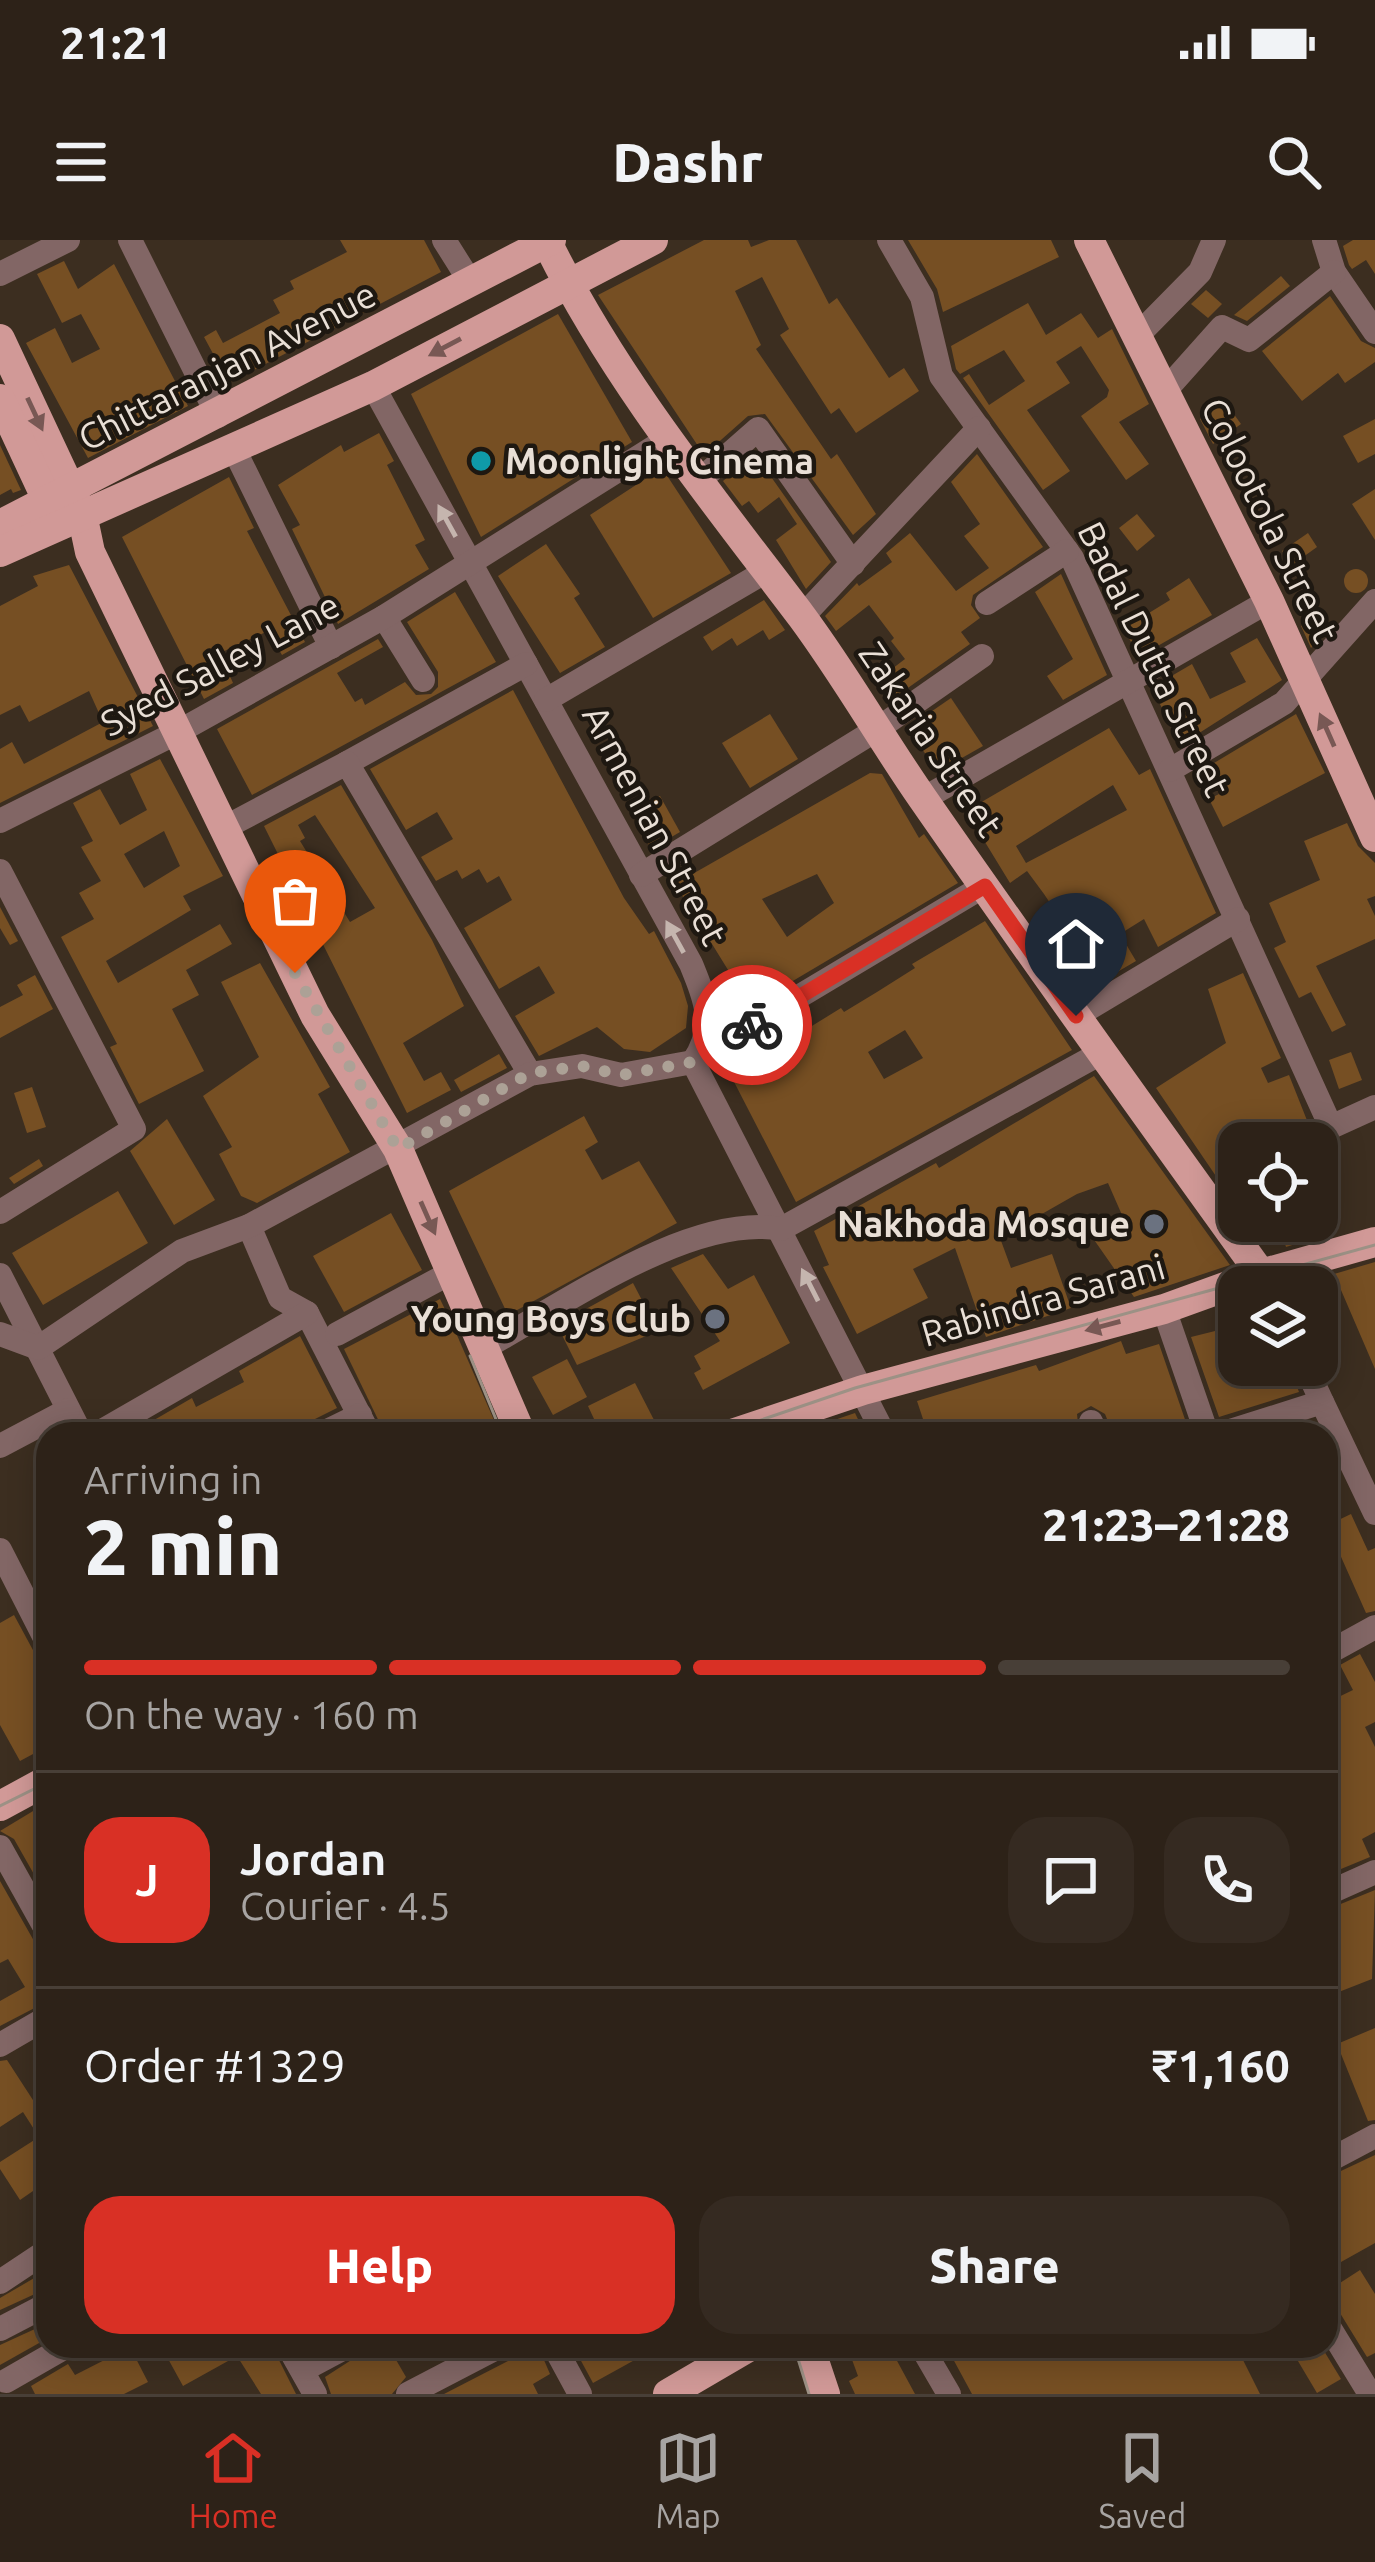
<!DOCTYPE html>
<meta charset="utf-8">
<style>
body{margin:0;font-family:Ubuntu,sans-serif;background:#352a21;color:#f1f3f6;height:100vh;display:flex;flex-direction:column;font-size:45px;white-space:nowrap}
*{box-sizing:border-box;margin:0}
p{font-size:39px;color:#a7a4a2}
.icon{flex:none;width:66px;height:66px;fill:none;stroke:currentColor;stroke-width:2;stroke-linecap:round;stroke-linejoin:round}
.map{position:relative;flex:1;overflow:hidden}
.panel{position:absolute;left:36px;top:1182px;width:1302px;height:936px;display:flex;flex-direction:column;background:#2d2218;border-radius:36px;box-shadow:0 6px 30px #0003,0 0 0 3px #483f37}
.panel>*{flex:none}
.tools{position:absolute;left:1218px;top:882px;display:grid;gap:24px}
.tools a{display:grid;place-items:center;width:120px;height:120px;border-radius:24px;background:#2d2218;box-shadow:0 6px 30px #0003,0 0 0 3px #483f37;font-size:60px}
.pin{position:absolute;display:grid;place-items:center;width:102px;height:102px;color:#fff;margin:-123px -51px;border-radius:50% 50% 50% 0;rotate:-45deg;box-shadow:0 0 12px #0007}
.pin .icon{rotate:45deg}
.courier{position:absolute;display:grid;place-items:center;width:120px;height:120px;margin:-60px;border:9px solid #d93025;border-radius:50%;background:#fff;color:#222;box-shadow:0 3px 15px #0007}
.overview em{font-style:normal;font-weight:800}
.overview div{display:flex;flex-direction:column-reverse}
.overview{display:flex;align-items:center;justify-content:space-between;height:204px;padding:0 48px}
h1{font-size:78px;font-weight:800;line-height:90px}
.bar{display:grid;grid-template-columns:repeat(4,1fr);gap:18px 12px;align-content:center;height:144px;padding:0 48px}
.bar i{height:15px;border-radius:9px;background:#483f37}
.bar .active{background:#d93025}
.bar p{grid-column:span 4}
.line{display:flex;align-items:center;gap:30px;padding:0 48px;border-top:3px solid #483f37}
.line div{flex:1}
.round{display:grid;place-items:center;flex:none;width:126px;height:126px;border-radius:36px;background:#352a21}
.button{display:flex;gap:24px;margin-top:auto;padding:24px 48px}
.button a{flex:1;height:138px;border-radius:36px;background:#d93025;color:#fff;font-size:48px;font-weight:800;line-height:138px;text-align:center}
.button a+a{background:#352a21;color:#f1f3f6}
.status{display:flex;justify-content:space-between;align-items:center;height:84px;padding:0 60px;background:#2d2218;direction:ltr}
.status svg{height:33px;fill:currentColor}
header{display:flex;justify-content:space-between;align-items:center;height:156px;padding:0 48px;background:#2d2218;font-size:54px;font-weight:800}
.tab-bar{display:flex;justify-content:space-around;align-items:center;height:168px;border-top:3px solid #483f37;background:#2d2218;font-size:33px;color:#a7a4a2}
.tab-bar a{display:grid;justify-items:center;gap:6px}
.tab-bar .active{color:#d93025}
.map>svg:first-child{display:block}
</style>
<div class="status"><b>21:21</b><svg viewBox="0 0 49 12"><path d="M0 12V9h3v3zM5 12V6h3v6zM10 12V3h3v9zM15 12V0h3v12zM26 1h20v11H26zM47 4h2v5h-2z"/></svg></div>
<header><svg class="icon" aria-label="menu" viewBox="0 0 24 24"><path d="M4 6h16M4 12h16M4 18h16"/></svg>Dashr<svg class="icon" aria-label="search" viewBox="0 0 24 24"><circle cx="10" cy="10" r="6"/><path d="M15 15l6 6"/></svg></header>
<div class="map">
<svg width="1375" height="2154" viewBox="0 0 1375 2154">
<rect width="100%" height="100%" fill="#3c2e20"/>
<g fill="#764f23" fill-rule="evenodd">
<path d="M340,0H424L441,32L229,143L204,97L216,90L223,103L280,73L273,60L294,49L290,41L347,12Z"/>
<path d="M704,0H748L751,7L769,0H796L829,64L837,58L889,138L904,128L919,151L856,193L839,168L831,174L780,95L789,89L762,37L735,51L761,105L756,109L831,219L837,214L876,274L853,295L765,174L748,176L704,215L598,55Z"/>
<path d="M908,0H1051L1059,17L943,72L937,49Z"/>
<path d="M1353,0H1375V34L1366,20L1352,29L1349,25L1343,6Z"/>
<path d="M64,21L78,49L114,24L188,166L88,218L26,103L55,88L72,123L100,109L81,74L62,83L37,34Z"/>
<path d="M1281,36L1290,46L1247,81L1234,75Z"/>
<path d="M1206,50L1222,64L1208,78L1191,64Z"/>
<path d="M1330,56L1361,101L1375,108V122L1345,143L1338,133L1302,161L1262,111Z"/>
<path d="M1028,63L1046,95L1081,73L1098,98L1112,89L1149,164L1119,182L1149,224L1126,240L1081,176L1107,157L1109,150L1081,106L1056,122L1070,143L1027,170L1070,231L1043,250L963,138L969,134L989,165L1025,141L1004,110L960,134L956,129L951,106Z"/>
<path d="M558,74L632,202L481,297L411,154Z"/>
<path d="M1225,162L1241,184L1213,204L1200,179Z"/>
<path d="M1375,179V214L1358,223L1343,196Z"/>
<path d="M379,193L394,221L387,225L425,300L415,305L429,329L338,384L292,289L300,285L278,245L341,205L344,212Z"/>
<path d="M0,205L21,250L13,253L11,249L0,255Z"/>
<path d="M755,214L831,322L806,349L776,300L797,284L779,257L758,273L749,261L742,266L723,241Z"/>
<path d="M977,214L1043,307L973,355L971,365L980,378L961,392L970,404L888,462L883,456L890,451L880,438L905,419L891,401L894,398L869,365L836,391L825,376L857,343L859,346L892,322L886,313L910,293L956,351L989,328L964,296L980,284L951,242Z"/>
<path d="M662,228L731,333L653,378L590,275Z"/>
<path d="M229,237L254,288L247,291L305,402L282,415L268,391L220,413L233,443L204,459L122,297Z"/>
<path d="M1375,249V300L1352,264Z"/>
<path d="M1137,274L1155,296L1137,311L1119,288Z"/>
<path d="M1308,293L1317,307L1292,325L1282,311Z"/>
<path d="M546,304L580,354L574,358L605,407L560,433L498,336Z"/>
<path d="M69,325L153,486L0,563V509L12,502L24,524L103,482L89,451L29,482L20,465L0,475V366L38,346L33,336Z"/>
<circle cx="1356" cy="341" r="12"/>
<path d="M1061,334L1107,435L1063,460L1047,436L1073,419L1035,352Z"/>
<path d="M1189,338L1212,375L1140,416L1123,389L1170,360L1166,353Z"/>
<path d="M455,352L496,422L252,555L217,489L378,399L383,407L337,433L355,462L362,458L365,465L405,442L416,455L431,454L438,447V432L407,382Z"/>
<path d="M764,360L785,390L769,400L763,390L737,406L732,398L712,411L703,397Z"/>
<path d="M1310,379L1323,394L1311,408L1301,386Z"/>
<path d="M1257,398L1282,440L1182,504L1151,448L1192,424L1210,459L1246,442L1230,413Z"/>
<path d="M513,450L624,658L649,694L654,691L681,743L688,766L686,788L650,812L624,809L597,787L539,816L515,776L555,753L539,726L499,749L464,688L512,660L499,636L487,643L479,629L462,639L457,630L436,641L421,617L453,599L437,572L406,590L370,529Z"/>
<path d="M951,458L983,506L939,531L906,489Z"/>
<path d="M770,474L798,519L750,548L722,503Z"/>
<path d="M1296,474L1325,533L1223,587L1209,559L1219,554L1204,529Z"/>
<path d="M1109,488L1139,535L1150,529L1216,673L1158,707L1144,679L1120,694L1136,721L1085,751L1050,701L1068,690L1044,654L1027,631L1010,643L966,571ZM1113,545L1127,570L1026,623L1016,606Z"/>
<path d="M160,519L223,636L183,656L191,670L106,721L118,743L220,684L232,704L186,730L199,755L172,769L204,831L139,864L110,807L117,804L61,697L94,679L79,653L101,641L81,607L93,601L73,563L100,549L120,585L147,570L130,534ZM164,591L180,626L144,648L124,614Z"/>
<path d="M870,533L882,534L919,598L924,594L958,643L759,761L751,748L735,758L725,743L733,738L675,644ZM817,634L834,663L787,697L762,659Z"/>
<path d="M341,545L432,700L464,766L403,803L424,841L441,832L451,850L407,873L264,586ZM315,575L375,668L350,682L300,601L305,598L298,585Z"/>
<path d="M660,556L680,592L651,609L630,572Z"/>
<path d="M1347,583L1358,606L1375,623V656L1367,659L1375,676V699L1316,726L1346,785L1332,792L1311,752L1299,758L1274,708L1286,702L1269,663L1320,640L1304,601Z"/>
<path d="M0,667L18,701L10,705L0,688Z"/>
<path d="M985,681L1072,810L796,962L731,836L841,768L844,772L877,752L915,728L912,724ZM905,790L923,818L884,839L868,812Z"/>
<path d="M260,723L330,847L318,854L350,912L257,963L241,956L219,914L232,907L203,856L259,817L221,742Z"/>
<path d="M1243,733L1281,818L1261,828L1268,843L1289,835L1316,903H1239V970L1156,848L1226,803L1208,749Z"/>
<path d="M35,735L53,769L0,798V767L23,755L17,745Z"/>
<path d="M1351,812L1362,840L1339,849L1329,820Z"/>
<path d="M499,814L507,828L461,852L454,840Z"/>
<path d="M1094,836L1230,1025L1134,1057L1090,994L1122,975L1108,943L1077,954L1000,998L1011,1028L1052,1014L1071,1068L986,1097L955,1008L913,1029L928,1058L857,1094L823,1027L829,1025L814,991L936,923L939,928Z"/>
<path d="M32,847L46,887L27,893L14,853Z"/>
<path d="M584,876L598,902L585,910L602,940L639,921L677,983L508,1075L449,951Z"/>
<path d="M167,879L215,960L174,985L130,911Z"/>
<path d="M39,919L43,926L14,944L9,938Z"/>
<path d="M118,951L148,1003L43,1065L12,1013Z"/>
<path d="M391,973L422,1030L344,1072L313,1016Z"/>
<path d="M1319,979L1324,995L1286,1007L1278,981Z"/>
<path d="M703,1014L728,1049L754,1035L790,1103L703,1150L694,1133L701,1129L694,1116L720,1101L671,1028Z"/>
<path d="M1375,1022V1129L1341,1050L1317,1058V1039Z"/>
<path d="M633,1043L658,1091L577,1125L557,1085Z"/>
<path d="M440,1059L453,1086L500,1194H385L344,1109Z"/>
<path d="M1227,1088L1237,1125H1289L1299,1152L1219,1177L1191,1097Z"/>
<path d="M300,1096L337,1168L313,1180L305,1194H130L192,1158L196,1167L244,1142L239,1131Z"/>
<path d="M1121,1101L1126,1114L1159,1104L1190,1194H1113L1105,1174L1091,1166L1077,1174L1079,1194H928L917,1161L1036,1125L1039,1131Z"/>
<path d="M567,1119L587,1157L553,1175L532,1137Z"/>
<path d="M635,1143L654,1180L626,1194H601L588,1166Z"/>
<path d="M855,1173L865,1194H793Z"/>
<path d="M1351,1274L1368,1311L1375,1308V1371L1366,1373L1334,1301L1326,1305V1286Z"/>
<path d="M14,1375L34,1412L48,1421V1506L20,1521L0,1485V1383Z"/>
<path d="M1360,1414L1375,1442V1482L1365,1487L1375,1507V1592L1362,1599L1370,1617L1341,1629L1326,1596V1463L1353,1450L1340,1425Z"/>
<path d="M48,1562V1659L14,1599L0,1591Z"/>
<path d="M0,1641L34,1701L48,1709V1761L0,1786V1761L25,1747L8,1719L0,1723Z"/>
<path d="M1375,1650L1372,1739L1326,1757V1670Z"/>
<path d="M1375,1788V1880L1368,1881L1337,1804Z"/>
<path d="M7,1820L42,1874L48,1870V1972L33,1951L20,1960L0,1929V1922L39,1897L23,1872L0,1887V1821Z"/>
<path d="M1375,1915V2003L1341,2022L1333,2007L1326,2011V1938Z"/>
<path d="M48,2030V2048L0,2070V2058Z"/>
<path d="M1360,2030L1375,2054V2113L1367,2117L1340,2073L1326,2066V2052Z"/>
<path d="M48,2083V2098L0,2125V2105Z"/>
<path d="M161,2106H272L296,2154H261L237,2116L183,2146Z"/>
<path d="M373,2106H388L406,2137L392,2154H331L325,2137Z"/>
<path d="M516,2106H538L550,2134L533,2144L538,2154H444L508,2121Z"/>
<path d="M573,2106H660L593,2143Z"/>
<path d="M847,2106H889L915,2154H855L849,2141L858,2136Z"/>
<path d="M946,2106H1142L1148,2116L1168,2106H1236L1260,2154H972Z"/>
<path d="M1289,2106H1321L1341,2139L1317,2153Z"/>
<path d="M130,2107L148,2142L124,2154H35L31,2146L68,2124L75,2135Z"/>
</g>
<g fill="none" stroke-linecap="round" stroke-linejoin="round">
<g stroke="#826665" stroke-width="24">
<path d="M130,0L218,176"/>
<path d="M444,0L471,43"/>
<path d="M889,0L922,57L941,136L1072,318L1331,887L1375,867"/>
<path d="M1324,0L1334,32L1375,92"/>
<path d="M0,34L68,0"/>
<path d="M1137,96L1200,32L1214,0"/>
<path d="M373,146L691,724C706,761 717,787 693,822L884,1194"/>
<path d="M1164,152L1222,87L1249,100L1334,32"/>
<path d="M233,207L331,407"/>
<path d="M700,240L758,189L853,324"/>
<path d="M987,363L1067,311"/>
<path d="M384,377L423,440"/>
<path d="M802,377L979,188"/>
<path d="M546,460L763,333"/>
<path d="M347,523L526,424"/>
<path d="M1170,530L1284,463L1375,361"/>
<path d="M923,559L1269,361"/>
<path d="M0,581L178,492L384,377L669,198"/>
<path d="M224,588L347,523L530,834"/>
<path d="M0,631L134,889L0,972"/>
<path d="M641,635L876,490L982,416"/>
<path d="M1076,776L1238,679"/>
<path d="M708,800L743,790L984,646"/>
<path d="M249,986L280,1058L307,1073L369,1194"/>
<path d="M0,1035L81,1194"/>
<path d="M1164,1069L1207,1194"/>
<path d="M0,1094L38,1108L182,1011L249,986L530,834L582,826L621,835L693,822"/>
<path d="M337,1094L452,1032"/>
<path d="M484,1108C561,1066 693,972 781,989L1101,813"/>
<path d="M1305,1125L1322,1162"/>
<path d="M1091,1182L1097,1194"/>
<path d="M97,1194L307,1073"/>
<path d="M321,1194L360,1175"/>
<path d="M1221,1194L1322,1162L1375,1273"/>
<path d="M0,1206L68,1170"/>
<path d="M0,1310L48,1404"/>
<path d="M1326,1414L1375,1387"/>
<path d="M0,1607L48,1693"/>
<path d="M1326,1654L1375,1632"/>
<path d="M0,1805L48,1777"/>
<path d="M1326,1922L1375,1896"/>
<path d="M0,2042L48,2010"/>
<path d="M1326,2082L1370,2154"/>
<path d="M0,2089L48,2064"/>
<path d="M288,2106L315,2154"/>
<path d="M554,2106L580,2154"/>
<path d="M921,2106L949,2154"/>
<path d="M303,2130L348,2106"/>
<path d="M6,2141L67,2106"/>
<path d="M408,2154L500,2106"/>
</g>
<g stroke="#d19997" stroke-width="30">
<path d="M1089,0L1269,361L1375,597"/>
<path d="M547,2C613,137 712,258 802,377C845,435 882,500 923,559C1034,719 1147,876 1261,1034"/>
<path d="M0,99L82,274L90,312L315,775L398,909L521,1194"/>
<path d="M0,159L56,279"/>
<path d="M0,285L551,0"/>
<path d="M0,312L373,146L653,0"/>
<path d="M732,1194L863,1150L1164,1069L1261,1034L1375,1002"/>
<path d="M0,1566L48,1540"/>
<path d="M809,2106L825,2154"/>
<path d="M668,2154L750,2106"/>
</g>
<g stroke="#9c9185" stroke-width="3">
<path d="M470,1116L502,1194"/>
<path d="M720,1194L855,1148L1375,1005"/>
<path d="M0,1566L48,1542"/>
<path d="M794,2106L809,2154"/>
</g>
</g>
<defs><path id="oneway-solid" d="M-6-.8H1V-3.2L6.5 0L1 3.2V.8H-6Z" transform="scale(3)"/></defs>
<g fill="#785854">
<use href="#oneway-solid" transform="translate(445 107) rotate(152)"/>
<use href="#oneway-solid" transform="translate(35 174) rotate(65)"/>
<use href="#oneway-solid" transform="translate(1327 490) rotate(-114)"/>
<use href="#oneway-solid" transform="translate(428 978) rotate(66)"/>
<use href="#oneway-solid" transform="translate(1103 1086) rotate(165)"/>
</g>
<g fill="#c5b5ae">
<use href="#oneway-solid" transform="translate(447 281) rotate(-119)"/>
<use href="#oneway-solid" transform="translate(675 697) rotate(-119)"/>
<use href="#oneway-solid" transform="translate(810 1045) rotate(-117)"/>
</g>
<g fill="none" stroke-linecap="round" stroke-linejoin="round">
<path stroke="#aca196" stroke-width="12" stroke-dasharray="0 21.6" d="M295,733L398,909L530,833L582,826L621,835L693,822L708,800L752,785"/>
<path stroke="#d93025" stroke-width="15" d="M752,785L985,646L1076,776"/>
</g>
<circle fill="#0f9aa8" stroke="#1e1811" stroke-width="4.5" cx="481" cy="221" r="12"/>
<g fill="#6b7280" stroke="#1e1811" stroke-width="4.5">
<circle cx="1154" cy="984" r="12"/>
<circle cx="715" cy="1079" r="12"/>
</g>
<g text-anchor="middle" stroke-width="9" stroke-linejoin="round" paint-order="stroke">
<g font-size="36" fill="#e9dfd6" stroke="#1e1811">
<text transform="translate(227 126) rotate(-27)" y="13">Chittaranjan Avenue</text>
<text transform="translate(1270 280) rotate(64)" y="13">Colootola Street</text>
<text transform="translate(1154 419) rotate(64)" y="13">Badal Dutta Street</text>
<text transform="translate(220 424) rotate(-28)" y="13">Syed Salley Lane</text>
<text transform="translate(931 499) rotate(56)" y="13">Zakaria Street</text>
<text transform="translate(655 585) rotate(62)" y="13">Armenian Street</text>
<text transform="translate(1043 1060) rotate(-16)" y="13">Rabindra Sarani</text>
</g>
<g font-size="36" font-weight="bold" fill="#e9dfd6" stroke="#1e1811" text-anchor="end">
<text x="505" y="234" text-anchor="start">Moonlight Cinema</text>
<text x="1130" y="997">Nakhoda Mosque</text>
<text x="691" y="1092">Young Boys Club</text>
</g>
</g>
</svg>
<div class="tools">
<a><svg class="icon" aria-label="locate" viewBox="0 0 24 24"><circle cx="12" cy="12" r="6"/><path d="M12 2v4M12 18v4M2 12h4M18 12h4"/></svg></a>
<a><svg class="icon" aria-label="layers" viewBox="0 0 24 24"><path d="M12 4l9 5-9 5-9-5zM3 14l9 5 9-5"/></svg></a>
</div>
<div class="pin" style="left:295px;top:733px;background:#ea580c"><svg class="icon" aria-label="bag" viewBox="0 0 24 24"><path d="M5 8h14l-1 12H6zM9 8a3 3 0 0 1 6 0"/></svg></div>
<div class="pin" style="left:1076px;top:776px;background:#1f2937"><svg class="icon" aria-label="home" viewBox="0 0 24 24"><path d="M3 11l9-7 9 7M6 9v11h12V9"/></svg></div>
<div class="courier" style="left:752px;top:785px"><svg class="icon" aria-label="bike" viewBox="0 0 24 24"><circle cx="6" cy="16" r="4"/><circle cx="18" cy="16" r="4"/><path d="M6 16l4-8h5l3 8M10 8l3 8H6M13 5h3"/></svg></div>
<section class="panel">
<div class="overview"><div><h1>2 min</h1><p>Arriving in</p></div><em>21:23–21:28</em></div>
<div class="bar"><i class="active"></i><i class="active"></i><i class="active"></i><i></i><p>On the way · 160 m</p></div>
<div class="line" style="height:216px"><b class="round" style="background:#d93025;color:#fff">J</b><div><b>Jordan</b><p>Courier · 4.5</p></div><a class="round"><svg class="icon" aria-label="chat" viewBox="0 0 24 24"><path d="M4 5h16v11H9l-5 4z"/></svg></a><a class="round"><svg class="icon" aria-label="phone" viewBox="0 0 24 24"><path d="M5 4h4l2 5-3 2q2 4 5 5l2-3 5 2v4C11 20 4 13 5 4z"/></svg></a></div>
<div class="line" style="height:156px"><div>Order #1329</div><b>₹1,160</b></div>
<div class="button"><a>Help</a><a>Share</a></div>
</section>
</div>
<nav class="tab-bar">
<a class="active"><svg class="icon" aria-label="home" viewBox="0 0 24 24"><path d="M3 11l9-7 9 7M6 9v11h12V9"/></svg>Home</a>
<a><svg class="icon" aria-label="map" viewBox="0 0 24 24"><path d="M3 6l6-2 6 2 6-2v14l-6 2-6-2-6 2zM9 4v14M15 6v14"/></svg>Map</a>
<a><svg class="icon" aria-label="saved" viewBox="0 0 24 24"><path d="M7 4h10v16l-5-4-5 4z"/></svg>Saved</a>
</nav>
